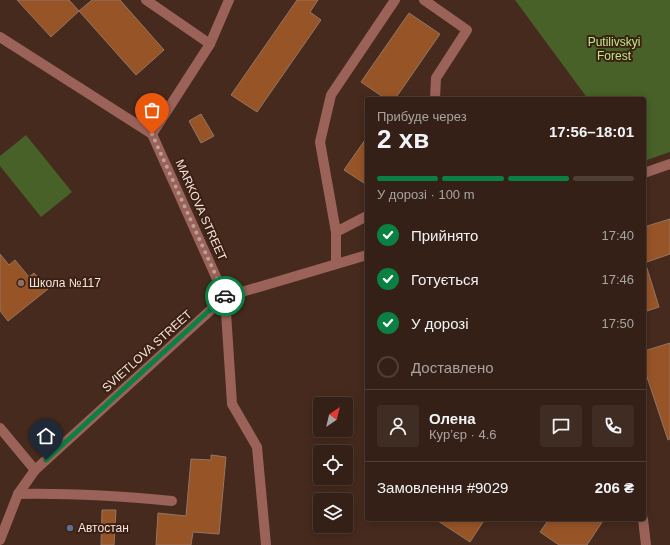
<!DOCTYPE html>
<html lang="uk">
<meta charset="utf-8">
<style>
body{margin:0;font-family:Arial,sans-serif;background:#3f2d23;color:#f1f3f6;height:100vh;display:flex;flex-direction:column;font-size:15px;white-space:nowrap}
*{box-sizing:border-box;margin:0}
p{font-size:13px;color:#a9a3a1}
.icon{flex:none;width:22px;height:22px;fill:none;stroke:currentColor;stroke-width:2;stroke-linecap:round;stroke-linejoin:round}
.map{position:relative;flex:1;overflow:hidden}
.sheet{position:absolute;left:365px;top:97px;width:281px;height:424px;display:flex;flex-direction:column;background:#342016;border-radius:4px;box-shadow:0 2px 10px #0003,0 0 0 1px #4e3e35}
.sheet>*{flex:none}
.needle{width:26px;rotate:35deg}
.tools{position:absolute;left:313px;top:397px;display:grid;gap:8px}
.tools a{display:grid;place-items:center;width:40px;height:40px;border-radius:4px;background:#342016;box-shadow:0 2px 10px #0003,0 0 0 1px #4e3e35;font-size:20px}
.pin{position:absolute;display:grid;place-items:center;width:34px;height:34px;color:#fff;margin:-41px -17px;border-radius:50% 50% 50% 0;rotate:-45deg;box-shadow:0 0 4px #0007}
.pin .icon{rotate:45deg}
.courier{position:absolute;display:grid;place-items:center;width:40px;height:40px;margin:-20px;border:3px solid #0b8043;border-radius:50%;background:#fff;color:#222;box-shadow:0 1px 5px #0007}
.overview em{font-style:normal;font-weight:700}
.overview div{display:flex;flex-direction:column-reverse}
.overview{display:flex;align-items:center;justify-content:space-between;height:68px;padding:0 12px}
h1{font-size:26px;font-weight:700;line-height:30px}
.bar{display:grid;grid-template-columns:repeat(4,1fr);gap:6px 4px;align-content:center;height:48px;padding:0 12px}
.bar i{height:5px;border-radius:3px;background:#4e3e35}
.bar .on{background:#0b8043}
.bar p{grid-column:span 4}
.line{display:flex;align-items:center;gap:10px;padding:0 12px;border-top:1px solid #4e3e35}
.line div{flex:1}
.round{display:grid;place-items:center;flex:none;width:42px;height:42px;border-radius:4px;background:#3f2d23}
ol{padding:0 12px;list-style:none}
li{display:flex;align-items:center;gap:12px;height:44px}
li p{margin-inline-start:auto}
li .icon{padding:4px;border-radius:50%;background:#0b8043;color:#fff;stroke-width:4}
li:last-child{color:#a9a3a1}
li i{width:22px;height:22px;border:2px solid #4e3e35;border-radius:50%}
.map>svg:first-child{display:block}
</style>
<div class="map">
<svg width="670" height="545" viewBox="0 0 670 545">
<rect width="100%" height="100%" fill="#462a1d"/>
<g fill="#476128">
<path d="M515,0H670V152L644,161V99H588Z"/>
<path d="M26,135L72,192L41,217L0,166V156Z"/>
</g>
<g fill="#975427" stroke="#947563">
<path d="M17,0H69L79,11L92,0H120L164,50L136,75L79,11L51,37Z"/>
<path d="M297,0H318L310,12L321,20L257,112L231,95Z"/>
<path d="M409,13L440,34L395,99H386L361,82Z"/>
<path d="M201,114L214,136L201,143L189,121Z"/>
<path d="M367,137V185L344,170Z"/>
<path d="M670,219V254L644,263V227Z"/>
<path d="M0,254L9,265L15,260L29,277L34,273L48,289L8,321L0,311Z"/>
<path d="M647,268L659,307L644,312V269Z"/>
<path d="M670,343V439L668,440L644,368V351Z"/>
<path d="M211,455L226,457L219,534L193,532L191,545H156L158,513L186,516L191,459L211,460Z"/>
<path d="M102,510H116L114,545H101Z"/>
<path d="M435,519H485L470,542Z"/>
<path d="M549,519H604L587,545H559L540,532Z"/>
</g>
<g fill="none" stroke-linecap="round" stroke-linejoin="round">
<g stroke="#9b6259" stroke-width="10">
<path d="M146,0L210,44"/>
<path d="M424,0L467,30L436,78L435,99"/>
<path d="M0,37L152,134"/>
<path d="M152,134L225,297L232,404L257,447L266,545"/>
<path d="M152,134L210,44L229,0"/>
<path d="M644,173L670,164"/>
<path d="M336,232L367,216"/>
<path d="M336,264V232L320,142L331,95L395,0"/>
<path d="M0,428L35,470"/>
<path d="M18,494C69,493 120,496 172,501"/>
<path d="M643,519L646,545"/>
<path d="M0,540L18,494L35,470L225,297L367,255"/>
</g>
</g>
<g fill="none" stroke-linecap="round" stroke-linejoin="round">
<path stroke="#b9a399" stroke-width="4" stroke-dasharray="0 7.2" d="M152,134L225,296"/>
<path stroke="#0b8043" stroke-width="5" d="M46,460L225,296"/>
</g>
<circle fill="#8d6e63" stroke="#3b2014" stroke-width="1.5" cx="21" cy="283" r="4"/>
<circle fill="#5c6f8a" stroke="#3b2014" stroke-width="1.5" cx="70" cy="528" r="4"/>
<g text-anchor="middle" stroke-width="4" stroke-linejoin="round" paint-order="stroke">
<g font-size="12" fill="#bbeb87" stroke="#3b2014">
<text x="614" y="46">Putilivskyi<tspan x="614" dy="14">Forest</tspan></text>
</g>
<g font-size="12" fill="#f7e4dc" stroke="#3b2014">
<text transform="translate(201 210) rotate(66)" y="4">MARKOVA STREET</text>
<text transform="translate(147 351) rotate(-42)" y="4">SVIETLOVA STREET</text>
</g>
<g font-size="12" fill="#f7e4dc" stroke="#3b2014" text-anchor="start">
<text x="29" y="287">Школа №117</text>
<text x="78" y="532">Автостан</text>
</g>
</g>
</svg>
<div class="tools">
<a><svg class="needle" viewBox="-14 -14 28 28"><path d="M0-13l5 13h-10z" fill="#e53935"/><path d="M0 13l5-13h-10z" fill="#a9a3a1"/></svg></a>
<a><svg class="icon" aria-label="locate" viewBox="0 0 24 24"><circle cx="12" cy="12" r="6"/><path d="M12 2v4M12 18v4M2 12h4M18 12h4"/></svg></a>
<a><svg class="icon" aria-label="layers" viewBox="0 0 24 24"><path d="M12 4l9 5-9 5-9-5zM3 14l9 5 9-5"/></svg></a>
</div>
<div class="pin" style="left:152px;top:134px;background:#ea580c"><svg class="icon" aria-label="bag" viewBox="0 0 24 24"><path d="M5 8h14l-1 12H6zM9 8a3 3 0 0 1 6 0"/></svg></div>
<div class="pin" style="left:46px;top:460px;background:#1f2937"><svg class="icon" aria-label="home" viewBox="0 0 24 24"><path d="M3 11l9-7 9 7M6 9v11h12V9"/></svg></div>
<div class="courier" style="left:225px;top:296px"><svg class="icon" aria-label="car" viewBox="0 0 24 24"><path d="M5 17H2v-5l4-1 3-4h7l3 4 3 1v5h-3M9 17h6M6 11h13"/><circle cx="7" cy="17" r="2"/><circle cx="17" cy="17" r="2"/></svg></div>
<section class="sheet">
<div class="overview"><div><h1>2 хв</h1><p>Прибуде через</p></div><em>17:56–18:01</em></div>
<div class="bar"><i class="on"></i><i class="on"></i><i class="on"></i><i></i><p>У дорозі · 100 m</p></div>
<ol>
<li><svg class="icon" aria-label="check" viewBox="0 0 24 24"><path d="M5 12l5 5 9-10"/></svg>Прийнято<p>17:40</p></li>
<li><svg class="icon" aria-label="check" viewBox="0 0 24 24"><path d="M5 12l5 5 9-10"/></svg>Готується<p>17:46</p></li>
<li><svg class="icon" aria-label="check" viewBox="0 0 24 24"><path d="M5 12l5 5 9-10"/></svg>У дорозі<p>17:50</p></li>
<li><i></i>Доставлено</li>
</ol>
<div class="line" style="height:72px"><a class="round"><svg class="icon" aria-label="person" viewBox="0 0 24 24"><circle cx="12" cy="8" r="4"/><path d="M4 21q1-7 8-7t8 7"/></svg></a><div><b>Олена</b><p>Кур’єр · 4.6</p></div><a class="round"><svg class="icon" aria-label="chat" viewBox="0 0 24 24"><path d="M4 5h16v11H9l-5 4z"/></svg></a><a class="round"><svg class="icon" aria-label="phone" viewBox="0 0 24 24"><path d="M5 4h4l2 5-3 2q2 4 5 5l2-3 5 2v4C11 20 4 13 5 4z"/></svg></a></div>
<div class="line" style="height:52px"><div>Замовлення #9029</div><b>206 ₴</b></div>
</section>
</div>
